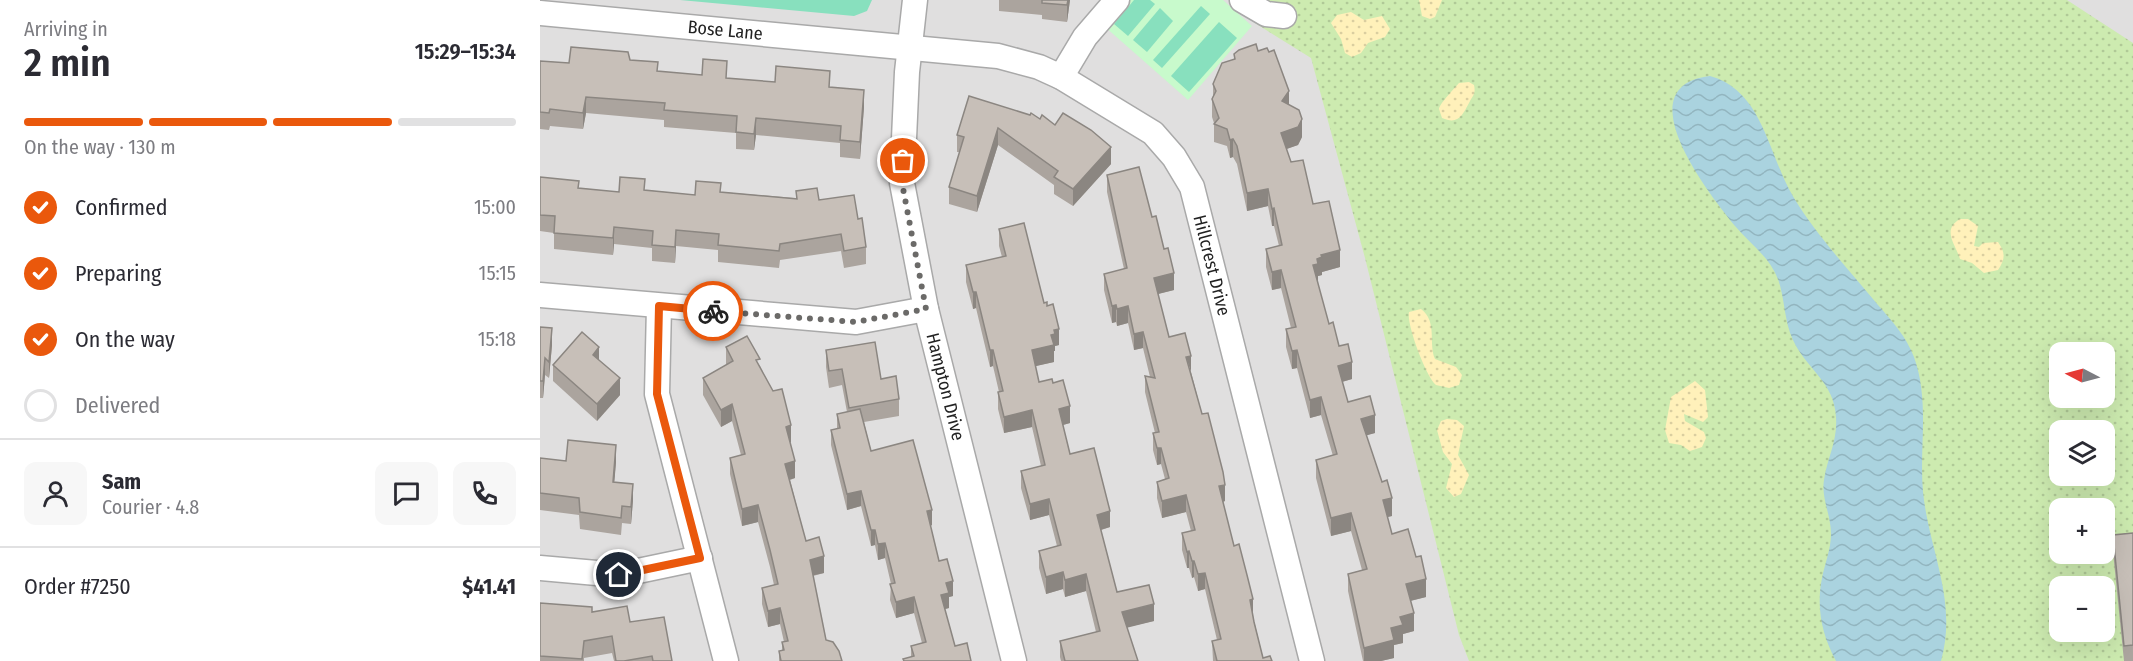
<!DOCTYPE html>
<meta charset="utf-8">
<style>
body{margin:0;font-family:"Fira Sans Condensed",sans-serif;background:#f7f7f7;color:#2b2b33;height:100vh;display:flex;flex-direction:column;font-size:22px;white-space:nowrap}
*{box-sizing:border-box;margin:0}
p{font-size:20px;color:#7c7c81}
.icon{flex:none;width:33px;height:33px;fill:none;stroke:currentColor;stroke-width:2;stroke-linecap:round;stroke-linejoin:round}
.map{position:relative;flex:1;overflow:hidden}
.details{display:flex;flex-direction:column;background:#fff;width:540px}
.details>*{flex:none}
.needle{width:39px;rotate:276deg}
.fabs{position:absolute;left:1509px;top:342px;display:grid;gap:12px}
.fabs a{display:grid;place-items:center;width:66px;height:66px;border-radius:12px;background:#fff;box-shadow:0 6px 24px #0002;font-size:30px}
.pin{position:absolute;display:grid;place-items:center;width:51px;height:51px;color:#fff;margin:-26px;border:3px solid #fff;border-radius:50%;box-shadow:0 2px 6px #0007}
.courier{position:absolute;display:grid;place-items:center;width:60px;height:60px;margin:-30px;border:4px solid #ea580c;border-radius:50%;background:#fff;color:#222;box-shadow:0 2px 8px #0007}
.head em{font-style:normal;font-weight:600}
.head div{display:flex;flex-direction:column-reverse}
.head{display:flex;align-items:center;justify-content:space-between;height:102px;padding:0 24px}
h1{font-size:39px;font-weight:600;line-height:45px}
.bar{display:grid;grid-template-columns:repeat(4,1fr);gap:9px 6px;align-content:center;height:72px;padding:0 24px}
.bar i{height:8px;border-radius:4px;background:#e1e1e2}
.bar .on{background:#ea580c}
.bar p{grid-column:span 4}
.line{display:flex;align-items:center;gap:15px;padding:0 24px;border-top:2px solid #e1e1e2}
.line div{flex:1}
.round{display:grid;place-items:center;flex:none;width:63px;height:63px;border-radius:12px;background:#f7f7f7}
ol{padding:0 24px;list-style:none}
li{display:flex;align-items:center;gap:18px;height:66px}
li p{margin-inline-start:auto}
li .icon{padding:6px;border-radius:50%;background:#ea580c;color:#fff;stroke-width:4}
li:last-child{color:#7c7c81}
li i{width:33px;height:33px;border:3px solid #e1e1e2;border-radius:50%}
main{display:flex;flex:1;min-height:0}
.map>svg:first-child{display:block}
</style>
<main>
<section class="details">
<div class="head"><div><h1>2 min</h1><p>Arriving in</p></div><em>15:29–15:34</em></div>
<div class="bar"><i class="on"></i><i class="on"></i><i class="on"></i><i></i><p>On the way · 130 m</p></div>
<ol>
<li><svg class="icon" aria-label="check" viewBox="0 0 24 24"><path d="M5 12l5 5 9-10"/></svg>Confirmed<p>15:00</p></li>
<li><svg class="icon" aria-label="check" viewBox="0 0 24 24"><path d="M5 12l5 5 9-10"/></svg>Preparing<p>15:15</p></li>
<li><svg class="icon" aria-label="check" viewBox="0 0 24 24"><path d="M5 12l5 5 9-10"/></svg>On the way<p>15:18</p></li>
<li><i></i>Delivered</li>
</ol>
<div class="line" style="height:108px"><a class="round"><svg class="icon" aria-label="person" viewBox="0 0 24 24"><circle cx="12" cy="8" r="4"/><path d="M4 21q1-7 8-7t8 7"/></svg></a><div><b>Sam</b><p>Courier · 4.8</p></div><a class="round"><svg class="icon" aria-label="chat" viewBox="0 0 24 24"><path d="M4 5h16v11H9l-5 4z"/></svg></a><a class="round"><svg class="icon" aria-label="phone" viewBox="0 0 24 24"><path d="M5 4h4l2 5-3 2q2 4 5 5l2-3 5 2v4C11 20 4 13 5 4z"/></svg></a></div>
<div class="line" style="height:78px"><div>Order #7250</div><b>$41.41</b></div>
</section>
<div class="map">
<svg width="1593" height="661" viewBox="0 0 1593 661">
<defs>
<pattern id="grass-dots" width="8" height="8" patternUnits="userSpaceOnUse" patternTransform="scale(1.5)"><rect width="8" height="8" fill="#cdebb0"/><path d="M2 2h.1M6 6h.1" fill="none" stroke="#b0c997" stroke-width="1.8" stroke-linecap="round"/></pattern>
<pattern id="sand-dots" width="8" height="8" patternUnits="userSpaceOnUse" patternTransform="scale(1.5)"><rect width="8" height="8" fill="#fff1ba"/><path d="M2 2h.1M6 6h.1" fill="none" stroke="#dacea0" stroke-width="1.8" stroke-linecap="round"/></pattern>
<pattern id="water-waves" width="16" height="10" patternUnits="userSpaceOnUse" patternTransform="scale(1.5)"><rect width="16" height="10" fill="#aad3df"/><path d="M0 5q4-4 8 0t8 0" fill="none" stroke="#92b5bf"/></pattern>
</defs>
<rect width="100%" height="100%" fill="#f2efe9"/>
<path fill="#e0dfdf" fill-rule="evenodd" d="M0,0H1593V661H0ZM1520,352H1564V398H1520ZM1520,430H1564V476H1520ZM1520,508H1564V554H1520ZM1520,586H1564V632H1520Z"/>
<path fill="url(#grass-dots)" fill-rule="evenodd" d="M728,0H1527L1593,43V661H929L919,635L825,258L771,58L715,23ZM1520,352H1564V398H1520ZM1520,430H1564V476H1520ZM1520,508H1564V554H1520ZM1520,586H1564V632H1520Z"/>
<g fill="url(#sand-dots)">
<path d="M879,0H902L895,17L890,19L882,16Z"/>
<path d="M811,12L824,20L842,16L850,29L845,37L828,43L821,53L812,57L805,53L801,39L791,23L797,15Z"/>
<path d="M929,82L934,85C936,94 933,95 929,103C922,116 918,125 902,118L899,109C900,103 915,88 919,83Z"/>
<path d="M1420,219H1428L1438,226L1434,246L1439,247L1443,243L1458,242C1465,252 1466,258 1458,270L1444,273L1432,263L1420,259C1416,245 1401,230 1420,219Z"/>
<path d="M881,309C898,322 888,343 895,359L916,367L922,375L919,385L909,388L896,385C886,377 866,323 869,312Z"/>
<path d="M1155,381L1165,390L1168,417L1163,422L1144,414L1145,421L1164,432L1166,438L1162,447L1150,451L1141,445L1129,443L1125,430L1131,397Z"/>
<path d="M907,419L917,420L924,426L918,455L929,475L921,494L914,497L906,488L912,464L903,452L897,430L901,421Z"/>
</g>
<path fill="#c8facc" d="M587,0H683L712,26L648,100L564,26Z"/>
<g fill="#88e0be">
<path d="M140,0H332L327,11L314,16Z"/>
<path d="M594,0H610L615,4L588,36L574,24Z"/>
<path d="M661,6L670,14L622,68L613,60Z"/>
<path d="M620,8L633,21L607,52L593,40Z"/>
<path d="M679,22L697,38L649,92L631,76Z"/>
</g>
<path fill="url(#water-waves)" d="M1170,76C1224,91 1228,156 1254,198C1277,236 1310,271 1338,305C1352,321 1366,336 1374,357C1390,402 1379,446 1383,492C1389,551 1418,600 1401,661H1296C1282,635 1276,608 1282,578C1285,563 1291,549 1291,534C1291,515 1281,498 1284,480C1288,454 1300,438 1295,409C1291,381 1264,365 1253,340C1244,321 1245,299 1238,279C1229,256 1210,244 1195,226C1169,194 1084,86 1170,76Z"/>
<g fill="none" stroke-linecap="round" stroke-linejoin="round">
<defs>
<g id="minor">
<path id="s1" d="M375,0L367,72L362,183L386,309L474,661"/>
<path d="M702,0L726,14L744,16"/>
<path id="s2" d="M0,13L458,56L499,67L521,77L613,133L634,157L652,187L772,661"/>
<path d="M521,77L545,37L577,0"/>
<path d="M0,295L316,322L386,309"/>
<path d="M119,306L117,394L186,661"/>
<path d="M0,568L79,575L160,558"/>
</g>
</defs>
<use href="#minor" stroke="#a9a9a9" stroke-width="27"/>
<use href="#minor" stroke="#fff" stroke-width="24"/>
</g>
<g fill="#aba49e">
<path d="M459,0H530L527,22L502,19V15L459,11Z"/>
<path d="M718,51L749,105L762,137L758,145L746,149L751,162L773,204L800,267L782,272V275L778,276L777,282L789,324L812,379L802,382L808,402L835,433L826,435L852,516L847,517L852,534L886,597L870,601L874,631L863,634V643L854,645V658L841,661H823L808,591V574L822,570L811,531L791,536L776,478V460L793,456L781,415L770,418L757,368L752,369L746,347V329L751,328L741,288L732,290L726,267V249L739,246L734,226H732L728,206L707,211L697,164L693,157L690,158L687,146L674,142V123L672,117V99L673,96V84L694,59V54Z"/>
<path d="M90,60L118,72L290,87L324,107L320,159L300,157V143L216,135L214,150L196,149V133L124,127V120L46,113L43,129L10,126L9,130L0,129V61L29,63Z"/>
<path d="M500,119L571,164L533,206L514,194V185L458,145L437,212L409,204V187L420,152H417V135Z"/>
<path d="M567,175L612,217L634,290L618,294L629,337L651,372L685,501L683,502L694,546L713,616L723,658L732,661H673L672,641L677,640L665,589L658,591L654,577L652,578L649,568H647L642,550V533L651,531L646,512L622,518L617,498V482L625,479L621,464L617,465L613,450V433H615L605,392V376L610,377L603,348L594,350L588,323L577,326L576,322L572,323L564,290V274L584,269L567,192Z"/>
<path d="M0,177L39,188L79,192L105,190L155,195L181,192L256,198V191L279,200L318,219L326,247V264L304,268L301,251L240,260L239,268L178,262V250L136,246L135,263L112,261V248L74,244L73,255L14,249V233L0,231Z"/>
<path d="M459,229L504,303L519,345L515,346V351H514V362L495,366L499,382L513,383L530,423L523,425L530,454L570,527L561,530L577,592L614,621L587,627L598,661H521L520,657V641L556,632L546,591L525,597L523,589L506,594L499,568V551L517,546L509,515L490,520L481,488V471L501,466L492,427L464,433L458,409V392H459L453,366L450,367L436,308L433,309L426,282V265L462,257L459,246Z"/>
<path d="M0,327L12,345L9,378L5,375L3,398H0Z"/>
<path d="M186,347L220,366L251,442H250L255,478L250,480L266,541L284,573L273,576L286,640L302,661H239V651H242V642H244L240,624L228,627L222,604V588L234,585L230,567L218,522L202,526L190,474V458L201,455L192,421L181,427L163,395V378L186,365Z"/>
<path d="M286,350L341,379L359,399V416L324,422L331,451L392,525L390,526L399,561L413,596L409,597V608L405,609L415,646L431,661H363V659L371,657V646L382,643L374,613L356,618L350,600L351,584L345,558L338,560L335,545L331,546L321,506L307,510L291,445V430L297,429V414L307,412L302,385L289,388L286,367Z"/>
<path d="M59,360L80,395L57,421L13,381V365Z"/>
<path d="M0,458L26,461L76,462L74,482L93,500L91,524L82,523L81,535L40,529L39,515L0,510Z"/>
<path d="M1593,533V661H1584L1573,552V535Z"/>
<path d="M0,603L52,612L90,622L132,661H74L72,653L44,658V661H0Z"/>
</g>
<g fill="#8b8681">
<path d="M528,0H530L527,22V5Z"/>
<path d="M324,90V107L320,159V142Z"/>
<path d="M749,91V109L742,101Z"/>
<path d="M46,97V113L43,129V113Z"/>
<path d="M216,118V135L214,150V134Z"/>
<path d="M762,119V137L758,145L741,151V133Z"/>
<path d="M458,128V145L437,212V196Z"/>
<path d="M693,139V157L690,158V140Z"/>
<path d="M571,147V164L533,206V189Z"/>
<path d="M728,189V206L707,211V193Z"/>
<path d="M734,208V226H732V209Z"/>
<path d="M74,227V244L73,255V238Z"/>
<path d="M136,230V246L135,263V247Z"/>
<path d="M800,250V267L782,272V275L778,276V282L773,283V265L777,259L781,255Z"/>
<path d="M741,270V288L732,290V272Z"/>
<path d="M634,273V290L614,295V278Z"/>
<path d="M433,292H436V308L433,309Z"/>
<path d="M576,305V322L572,323V306Z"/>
<path d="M588,306V323L577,326V309Z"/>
<path d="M12,328V345L9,378V362Z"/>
<path d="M519,329V345L515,346V351H514V362L492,367V350L511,335L514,330Z"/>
<path d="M603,332V348L594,350V334Z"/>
<path d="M59,347V364L53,355Z"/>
<path d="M450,350H453V366L450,367Z"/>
<path d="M757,350V368L752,369V351Z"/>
<path d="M651,356V372L646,357Z"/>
<path d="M5,358V375L3,398V381Z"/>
<path d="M812,362V379L798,383V366Z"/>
<path d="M80,378V395L57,421V404Z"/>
<path d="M781,397V415L770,418V400Z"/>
<path d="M192,404V421L181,427V410Z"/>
<path d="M530,406V423L519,426V409Z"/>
<path d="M492,410V427L464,433V417Z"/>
<path d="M835,415V433L821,437V419Z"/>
<path d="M251,425V442L246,443V427Z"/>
<path d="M76,445V462L73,499V482Z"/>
<path d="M617,448H621V464L617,465Z"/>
<path d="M255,461V478L245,481V464Z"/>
<path d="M93,484V500L91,524V507Z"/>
<path d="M685,485V501L679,503V486Z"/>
<path d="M321,491V506L307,510V494Z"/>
<path d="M646,495V512L622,518V501Z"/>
<path d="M852,498V516L843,518V500Z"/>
<path d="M509,499V515L490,520V504Z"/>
<path d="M218,505V522L202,526V509Z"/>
<path d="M392,510V525L387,527V511Z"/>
<path d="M570,511V527L557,531V515Z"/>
<path d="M811,513V531L791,536V518Z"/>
<path d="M331,530H335V545L331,546Z"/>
<path d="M345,543V558L338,560V544Z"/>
<path d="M649,551V568H647V552Z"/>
<path d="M284,556V573L270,576V560Z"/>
<path d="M652,561H654V577L652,578Z"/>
<path d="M523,572V589L506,594V577Z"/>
<path d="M665,573V589L658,591V574Z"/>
<path d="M546,574V591L525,597V580Z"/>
<path d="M886,579V597L866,602V584Z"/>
<path d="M413,581V596L409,597V608L401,610V595L406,583Z"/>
<path d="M374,597V613L356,618V602Z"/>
<path d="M713,599V616L710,600Z"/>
<path d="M614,604V621L582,629V612Z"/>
<path d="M240,608V624L228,627V611Z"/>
<path d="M874,613V631L863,634V643L854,645V658L841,661H824V648L860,617Z"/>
</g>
<g fill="#c7bfb8" stroke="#8b8681" stroke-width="1.5">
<path d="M502,0H528L527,5L502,3Z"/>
<path d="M716,44L718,51L727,48L729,52L734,50L749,91L742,101L759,110L762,119L758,127L741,133L751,162L763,160L773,204L789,201L800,250L781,255L782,257L777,259L778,264L773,265L789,324L793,322L799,346L808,344L812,362L798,366L808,402L830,396L835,415L821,419L842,482L847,480L852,498L843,500L852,534L868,529L876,557L881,556L886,579L866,584L874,613L860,617L863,625L851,628L854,640L824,648L808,574L827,569L811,513L791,518L776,460L797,454L781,397L770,400L757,350L752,351L746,329L756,327L741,270L732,272L726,249L742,245L734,208L732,209L728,189L707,193L697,146L693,139L690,140L687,129L674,124L679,118L672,99L676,91L673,84L682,63L695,59L694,54L699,50Z"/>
<path d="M31,47L88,52L90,60L118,62L117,71L162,75L163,59L187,61L186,78L235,82L236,66L290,71L289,87L324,90L320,142L300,140L301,126L216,118L214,134L196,132L197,116L124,110L125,103L46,97L43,113L10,109L9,113L0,112V61L29,63Z"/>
<path d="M429,96L490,115L491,113L500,119L502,115L515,125L523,113L551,130L571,147L533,189L514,177L518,171L458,128L437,196L409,187L424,137L417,135Z"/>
<path d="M599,167L612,217L616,216L624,249L628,248L634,273L614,278L629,337L645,333L651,356L646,357L662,414L668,413L683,472L685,485L679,486L694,546L699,544L707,575L713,599L710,600L714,622L723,658L730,656L732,661H677L672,641L681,639L665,573L658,574L654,561H652L649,551L647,552L642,533L655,530L646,495L622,501L617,482L629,478L621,448H617L613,433L619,432L605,376L615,378L603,332L594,334L588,306L577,309L576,305L572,306L564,274L587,268L567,175Z"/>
<path d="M0,177L39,181L38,188L79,192L80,177L105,179L104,190L155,195L156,181L181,183L180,192L257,199L256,191L277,188L279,200L314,195L318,219L322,218L326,247L304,251L301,234L240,244L239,251L178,245L179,234L136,230L135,247L112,245L113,231L74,227L73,238L14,233L15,216L0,215Z"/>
<path d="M484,223L504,303L507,302V306L513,304L519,329L514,330L515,334L511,335L514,345L492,350L499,382L512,379L513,383L523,380L530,406L519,409L530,454L554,448L570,511L557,515L577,592L609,585L614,604L582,612L598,661H525L520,641L560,631L546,574L525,580L523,572L506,577L499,551L521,545L509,499L490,504L481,471L505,465L492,410L464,417L458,392L463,391L453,350H450L436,292H433L426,265L466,256L459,229Z"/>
<path d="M0,327L12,328L9,362L5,358L3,381H0Z"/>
<path d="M42,332L59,347L53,355L80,378L57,404L13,365Z"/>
<path d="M207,336L220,359L216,360L233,391L242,389L251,425L246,427L255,461L245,464L266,541L279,537L284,556L270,560L286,640L293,642L299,651L302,661H241L239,651L244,650L242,642L248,641L240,608L228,611L222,588L238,584L230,550L218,505L202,509L190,458L205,454L192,404L181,410L163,378L193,361L186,347Z"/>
<path d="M335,342L341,379L356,376L359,399L309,408L302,369L289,371L286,350Z"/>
<path d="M320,409L331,451L373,440L392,510L387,511L399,561L407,559L413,581L406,583L409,593L401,595L415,646L427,643L431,661H364L363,659L374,656L371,646L386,642L374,597L356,602L350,584L355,583L345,543L338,544L335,530H331L321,491L307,494L291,430L300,428L297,414Z"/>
<path d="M28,440L76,445L73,482L93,484L91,507L82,506L81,518L40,512L39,498L0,493V458L26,461Z"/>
<path d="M1593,533V645L1584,646L1573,535Z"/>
<path d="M0,603L52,607V612L87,606L90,622L124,617L132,661H113L112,656L84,661H76L72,636L44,641L42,659L0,656Z"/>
</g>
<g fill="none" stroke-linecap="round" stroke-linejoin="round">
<path stroke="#6b6a68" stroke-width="6" stroke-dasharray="0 10.8" d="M173,311L316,322L386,309L362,183L363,161"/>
<path stroke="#ea580c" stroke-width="8" d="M79,575L160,558L117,394L119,306L173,311"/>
</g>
<g text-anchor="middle" stroke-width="6" stroke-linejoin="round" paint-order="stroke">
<g font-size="18" fill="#222" stroke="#fff">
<text dy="6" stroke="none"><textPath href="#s2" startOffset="186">Bose Lane</textPath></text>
<text dy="6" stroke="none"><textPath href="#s2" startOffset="782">Hillcrest Drive</textPath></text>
<text dy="6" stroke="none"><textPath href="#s1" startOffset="392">Hampton Drive</textPath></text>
</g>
</g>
</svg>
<div class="fabs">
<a><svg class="needle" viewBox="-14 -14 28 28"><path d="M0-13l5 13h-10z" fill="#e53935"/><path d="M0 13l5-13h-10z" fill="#7c7c81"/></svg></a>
<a><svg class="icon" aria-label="layers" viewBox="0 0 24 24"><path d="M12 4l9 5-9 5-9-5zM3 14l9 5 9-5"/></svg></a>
<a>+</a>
<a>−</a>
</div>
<div class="pin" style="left:363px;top:161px;background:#ea580c"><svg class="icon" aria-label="bag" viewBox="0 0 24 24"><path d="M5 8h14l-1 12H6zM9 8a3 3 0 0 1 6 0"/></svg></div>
<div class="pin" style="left:79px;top:575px;background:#1f2937"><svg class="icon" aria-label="home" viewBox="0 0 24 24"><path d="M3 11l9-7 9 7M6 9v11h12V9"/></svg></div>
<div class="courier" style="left:173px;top:311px"><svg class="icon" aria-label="bike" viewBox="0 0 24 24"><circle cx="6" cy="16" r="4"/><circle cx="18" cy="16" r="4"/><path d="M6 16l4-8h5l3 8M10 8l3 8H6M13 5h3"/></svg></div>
</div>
</main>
